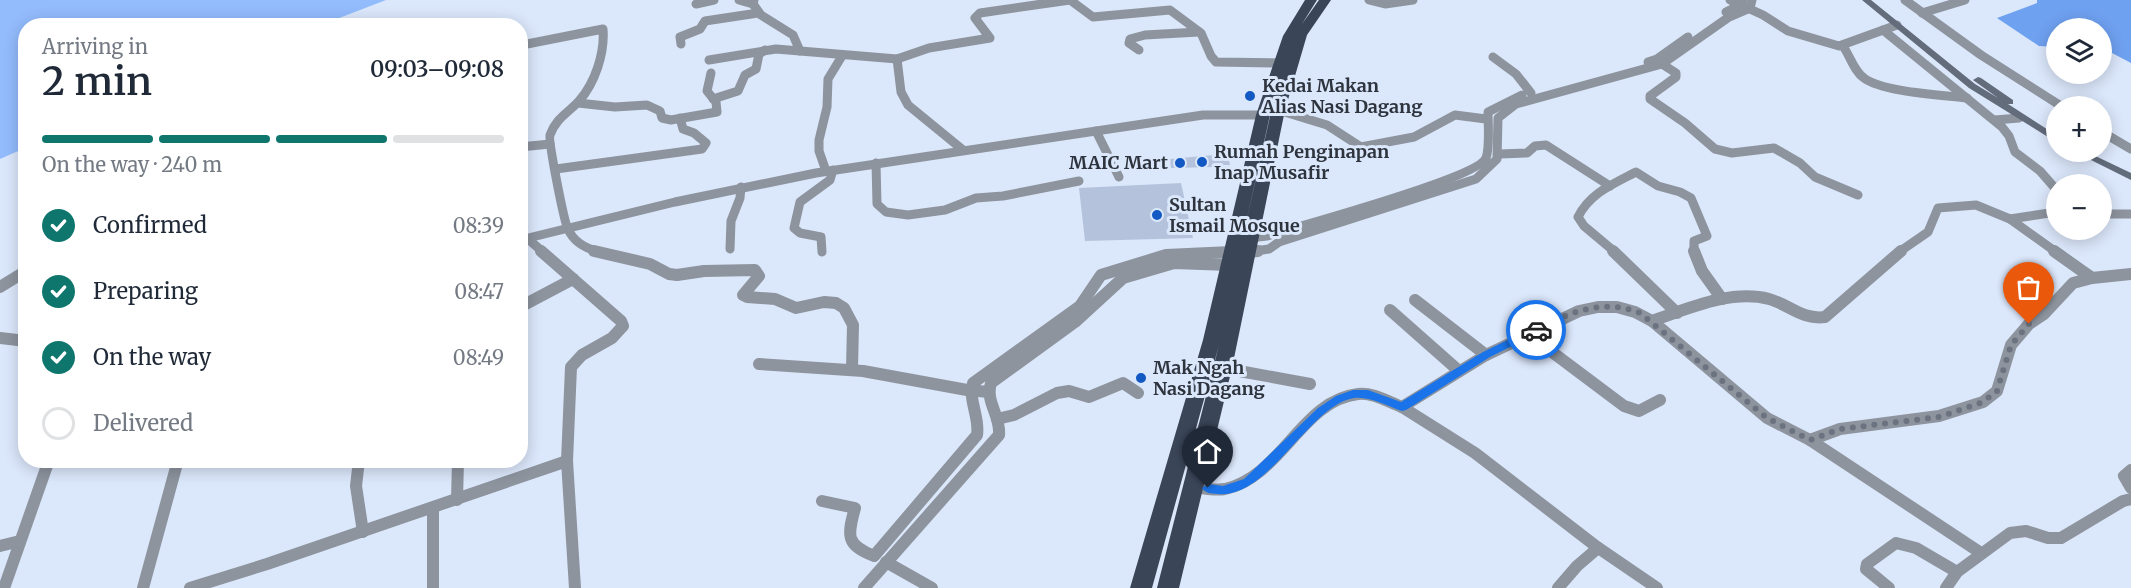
<!DOCTYPE html>
<meta charset="utf-8">
<style>
body{margin:0;font-family:Merriweather,serif;background:#f6f6f7;color:#1f2937;height:100vh;display:flex;flex-direction:column;font-size:22px;white-space:nowrap}
*{box-sizing:border-box;margin:0}
p{font-size:20px;color:#747a83}
.icon{flex:none;width:33px;height:33px;fill:none;stroke:currentColor;stroke-width:2;stroke-linecap:round;stroke-linejoin:round}
.map{position:relative;flex:1;overflow:hidden}
.sheet{position:absolute;left:18px;top:18px;width:510px;height:450px;display:flex;flex-direction:column;background:#fff;border-radius:24px;box-shadow:0 3px 15px #0003}
.sheet>*{flex:none}
.tools{position:absolute;left:2046px;top:18px;display:grid;gap:12px}
.tools a{display:grid;place-items:center;width:66px;height:66px;border-radius:50%;background:#fff;box-shadow:0 3px 15px #0003;font-size:30px}
.pin{position:absolute;display:grid;place-items:center;width:51px;height:51px;color:#fff;margin:-62px -26px;border-radius:50% 50% 50% 0;rotate:-45deg;box-shadow:0 0 6px #0007}
.pin .icon{rotate:45deg}
.courier{position:absolute;display:grid;place-items:center;width:60px;height:60px;margin:-30px;border:4px solid #1a73e8;border-radius:50%;background:#fff;color:#222;box-shadow:0 2px 8px #0007}
.headline em{font-style:normal;font-weight:600}
.headline div{display:flex;flex-direction:column-reverse}
.headline{display:flex;align-items:center;justify-content:space-between;height:102px;padding:0 24px}
h1{font-size:39px;font-weight:600;line-height:45px}
.bar{display:grid;grid-template-columns:repeat(4,1fr);gap:9px 6px;align-content:center;height:72px;padding:0 24px}
.bar i{height:8px;border-radius:4px;background:#e0e1e3}
.bar .selected{background:#0f766e}
.bar p{grid-column:span 4}
ol{padding:0 24px;list-style:none}
li{display:flex;align-items:center;gap:18px;height:66px}
li p{margin-inline-start:auto}
li .icon{padding:6px;border-radius:50%;background:#0f766e;color:#fff;stroke-width:4}
li:last-child{color:#747a83}
li i{width:33px;height:33px;border:3px solid #e0e1e3;border-radius:50%}
.map>svg:first-child{display:block}
</style>
<div class="map">
<svg width="2131" height="588" viewBox="0 0 2131 588">
<rect width="100%" height="100%" fill="#dbe7fb"/>
<path fill="#6fa1f1" d="M2037,0H2131V63L2112,53L2102,52V28H2056V47L2039,46L1997,18L2037,3Z"/>
<path fill="#93bcfd" d="M0,0H386L321,25L26,26L25,148L0,159Z"/>
<g fill="#b4c3db">
<path d="M1213,152H1227L1230,165H1214L1215,167L1171,168L1170,159L1214,155Z"/>
<path d="M1181,183L1193,238L1085,241L1079,188Z"/>
</g>
<g fill="none" stroke-linecap="round" stroke-linejoin="round">
<g stroke="#8d949e" stroke-width="9">
<path d="M739,0L753,4"/>
<path d="M754,0L753,4L761,15L793,35L800,51"/>
<path d="M1369,0L1385,4L1413,0"/>
<path d="M1730,0L1763,15L1788,31L1839,46L1897,25"/>
<path d="M1905,0L1981,55L2061,106"/>
<path d="M696,4L714,0"/>
<path d="M1726,12L1738,6L1743,0"/>
<path d="M1922,13L1965,0"/>
<path d="M1883,30L2002,127L2009,136L2015,152L2040,171L2054,187"/>
<path d="M527,44L603,29C605,53 595,83 579,101C568,113 556,118 550,135C548,140 564,222 568,229C574,243 587,249 600,252"/>
<path d="M681,44L680,37L700,29L705,21L758,13"/>
<path d="M1843,46C1850,56 1854,71 1864,78C1882,92 1943,95 1967,98"/>
<path d="M1139,50L1129,43L1130,39L1145,35L1199,32"/>
<path d="M1493,57L1516,74L1531,93"/>
<path d="M897,59L929,48L990,38L975,18L980,13L1070,0L1093,17L1170,10L1201,33L1211,56L1216,62L1280,63"/>
<path d="M709,60L776,49L897,59L901,92L908,105L963,150"/>
<path d="M1648,62L1657,59L1688,37"/>
<path d="M1662,64L1676,73V77L1650,96V99L1685,123L1715,149L1732,153L1774,148L1800,163L1815,177L1858,195"/>
<path d="M713,99L738,91L745,75L756,69L759,54L765,50"/>
<path d="M578,103L615,107L647,105L660,111L662,118L671,120L717,112L716,102L707,91L711,73"/>
<path d="M1278,110L1327,125L1361,147L1414,137L1455,115L1486,119"/>
<path d="M1995,120L2019,118"/>
<path d="M1096,131L1119,177"/>
<path d="M2102,132L2131,149"/>
<path d="M520,147L550,144"/>
<path d="M1500,154L1527,153L1535,146L1546,145L1610,186"/>
<path d="M876,163L877,204L886,212L908,215L945,210L976,198L1003,196L1079,181"/>
<path d="M556,169L702,149L706,143L694,133L683,129L680,118"/>
<path d="M826,171L819,151V140L827,107L828,79L842,56"/>
<path d="M2102,214H2131"/>
<path d="M2010,219L2056,252"/>
<path d="M1250,238L1267,236C1297,227 1478,178 1486,158C1490,148 1488,123 1488,112L1522,95"/>
<path d="M528,239L543,252"/>
<path d="M520,240L675,202L816,173L1203,115H1263"/>
<path d="M730,249L731,221L740,198L741,187"/>
<path d="M822,252L821,237L800,233L794,228L800,202L830,180L833,170"/>
<path d="M1228,252H1231"/>
<path d="M1248,252L1269,249L1279,242L1476,179L1497,159L1498,118L1516,104L1662,64L1729,17L1750,8L1752,0"/>
<path d="M1615,252L1584,226L1578,217C1590,193 1613,184 1636,172L1658,186L1680,192L1691,198L1707,236L1694,241V252"/>
<path d="M1899,252L1928,232L1938,208L1976,205L2010,219L2056,212"/>
</g>
<g stroke="#8d949e" stroke-width="12">
<path d="M541,251L621,321L623,326L612,338L582,355L571,367L567,461L575,588"/>
<path d="M594,251L650,264L669,274L677,275L704,271L755,270L759,276L743,295L747,297L775,299L796,308L824,302L836,303L844,308L853,325L852,368"/>
<path d="M1613,251L1677,313"/>
<path d="M1694,251L1702,271L1722,299"/>
<path d="M2054,251L2092,278"/>
<path d="M1248,252L1258,251"/>
<path d="M0,287L26,271"/>
<path d="M1415,300L1486,355"/>
<path d="M520,307L573,279"/>
<path d="M1390,310L1459,371"/>
<path d="M1652,321L1767,418L1810,440L1981,553"/>
<path d="M1528,334L1624,406L1639,411L1660,400"/>
<path d="M0,338L26,341"/>
<path d="M759,364L863,371L967,390L989,392"/>
<path d="M1223,368L1310,384"/>
<path d="M1402,407L1475,453L1597,547L1657,588"/>
<path d="M997,419L1014,415L1057,393L1069,391L1089,397L1123,383L1138,393"/>
<path d="M1810,440L1840,429L1939,416L1983,402L1997,391L2011,345L2029,324L2044,314L2073,283L2092,278L2131,274"/>
<path d="M359,460L356,486L363,532"/>
<path d="M2131,470L2124,476L2131,488"/>
<path d="M1193,487C1203,488 1215,491 1225,489C1282,476 1302,400 1358,394C1373,392 1388,402 1402,407L1486,355L1579,311L1598,307H1617L1635,312L1652,321C1687,309 1731,289 1769,299C1790,305 1802,320 1825,317L1901,251"/>
<path d="M457,500L458,460"/>
<path d="M822,501L855,508C847,536 846,545 874,556L977,435C980,417 968,401 973,383L1080,306L1101,275L1166,255L1231,252"/>
<path d="M433,508V588"/>
<path d="M0,546L20,541"/>
<path d="M886,562L932,588"/>
<path d="M4,588L49,460"/>
<path d="M143,588L178,460"/>
<path d="M190,588L267,564L567,461"/>
<path d="M864,588L999,435C1001,416 985,402 991,383L1075,322L1123,278L1174,263L1229,265"/>
<path d="M1558,588L1577,566L1598,548"/>
<path d="M1889,588L1866,569L1867,564L1896,543L1916,548L1957,572"/>
<path d="M1946,588L1957,572L2010,533L2026,531L2048,538H2061L2123,501L2131,499"/>
</g>
<g fill="#636c7b" fill-rule="evenodd">
<path d="M1862,0H1871L1975,84L1998,98L1973,80L1978,77L1981,78L2013,100V104H2008L2056,135V142L1969,88Z"/>
<path d="M2075,152H2087L2131,173V180Z"/>
</g>
<path fill="#3a4558" fill-rule="evenodd" d="M1305,0H1317L1302,24L1319,0H1331L1307,35L1285,110L1232,368L1179,588H1157L1219,345L1152,588H1130L1203,340L1256,115L1283,36ZM1271,112L1244,232L1270,115Z"/>
</g>
<path fill="#1a73e8" d="M1536,326L1542,330L1540,332L1490,357L1406,410L1402,411C1387,406 1370,396 1354,398C1310,404 1269,499 1218,494C1211,493 1206,494 1202,488L1208,484L1223,486L1244,479L1318,408L1336,396L1353,390H1368L1401,402L1483,352Z"/>
<g fill="none" stroke-linecap="round" stroke-linejoin="round">
<path stroke="#6b7380" stroke-width="6" stroke-dasharray="0 10.8" d="M1536,330C1570,312 1603,298 1640,313L1767,418L1810,440L1840,429L1939,417L1983,402L1997,391L2011,345L2029,324"/>
</g>
<g fill="#1359c4" stroke="#dbe7fb" stroke-width="2">
<circle cx="1250" cy="96" r="6"/>
<circle cx="1202" cy="162" r="6"/>
<circle cx="1180" cy="163" r="6"/>
<circle cx="1157" cy="215" r="6"/>
<circle cx="1141" cy="378" r="6"/>
</g>
<g text-anchor="middle" stroke-width="6" stroke-linejoin="round" paint-order="stroke">
<g font-size="18" font-weight="bold" fill="#2e343e" stroke="#dbe7fb" text-anchor="start">
<text x="1262" y="92">Kedai Makan<tspan x="1262" dy="21">Alias Nasi Dagang</tspan></text>
<text x="1214" y="158">Rumah Penginapan<tspan x="1214" dy="21">Inap Musafir</tspan></text>
<text x="1168" y="169" text-anchor="end">MAIC Mart</text>
<text x="1169" y="211">Sultan<tspan x="1169" dy="21">Ismail Mosque</tspan></text>
<text x="1153" y="374">Mak Ngah<tspan x="1153" dy="21">Nasi Dagang</tspan></text>
</g>
</g>
</svg>
<div class="tools">
<a><svg class="icon" aria-label="layers" viewBox="0 0 24 24"><path d="M12 4l9 5-9 5-9-5zM3 14l9 5 9-5"/></svg></a>
<a>+</a>
<a>−</a>
</div>
<div class="pin" style="left:2029px;top:324px;background:#ea580c"><svg class="icon" aria-label="bag" viewBox="0 0 24 24"><path d="M5 8h14l-1 12H6zM9 8a3 3 0 0 1 6 0"/></svg></div>
<div class="pin" style="left:1208px;top:488px;background:#1f2937"><svg class="icon" aria-label="home" viewBox="0 0 24 24"><path d="M3 11l9-7 9 7M6 9v11h12V9"/></svg></div>
<div class="courier" style="left:1536px;top:330px"><svg class="icon" aria-label="car" viewBox="0 0 24 24"><path d="M5 17H2v-5l4-1 3-4h7l3 4 3 1v5h-3M9 17h6M6 11h13"/><circle cx="7" cy="17" r="2"/><circle cx="17" cy="17" r="2"/></svg></div>
<section class="sheet">
<div class="headline"><div><h1>2 min</h1><p>Arriving in</p></div><em>09:03–09:08</em></div>
<div class="bar"><i class="selected"></i><i class="selected"></i><i class="selected"></i><i></i><p>On the way · 240 m</p></div>
<ol>
<li><svg class="icon" aria-label="check" viewBox="0 0 24 24"><path d="M5 12l5 5 9-10"/></svg>Confirmed<p>08:39</p></li>
<li><svg class="icon" aria-label="check" viewBox="0 0 24 24"><path d="M5 12l5 5 9-10"/></svg>Preparing<p>08:47</p></li>
<li><svg class="icon" aria-label="check" viewBox="0 0 24 24"><path d="M5 12l5 5 9-10"/></svg>On the way<p>08:49</p></li>
<li><i></i>Delivered</li>
</ol>
</section>
</div>
